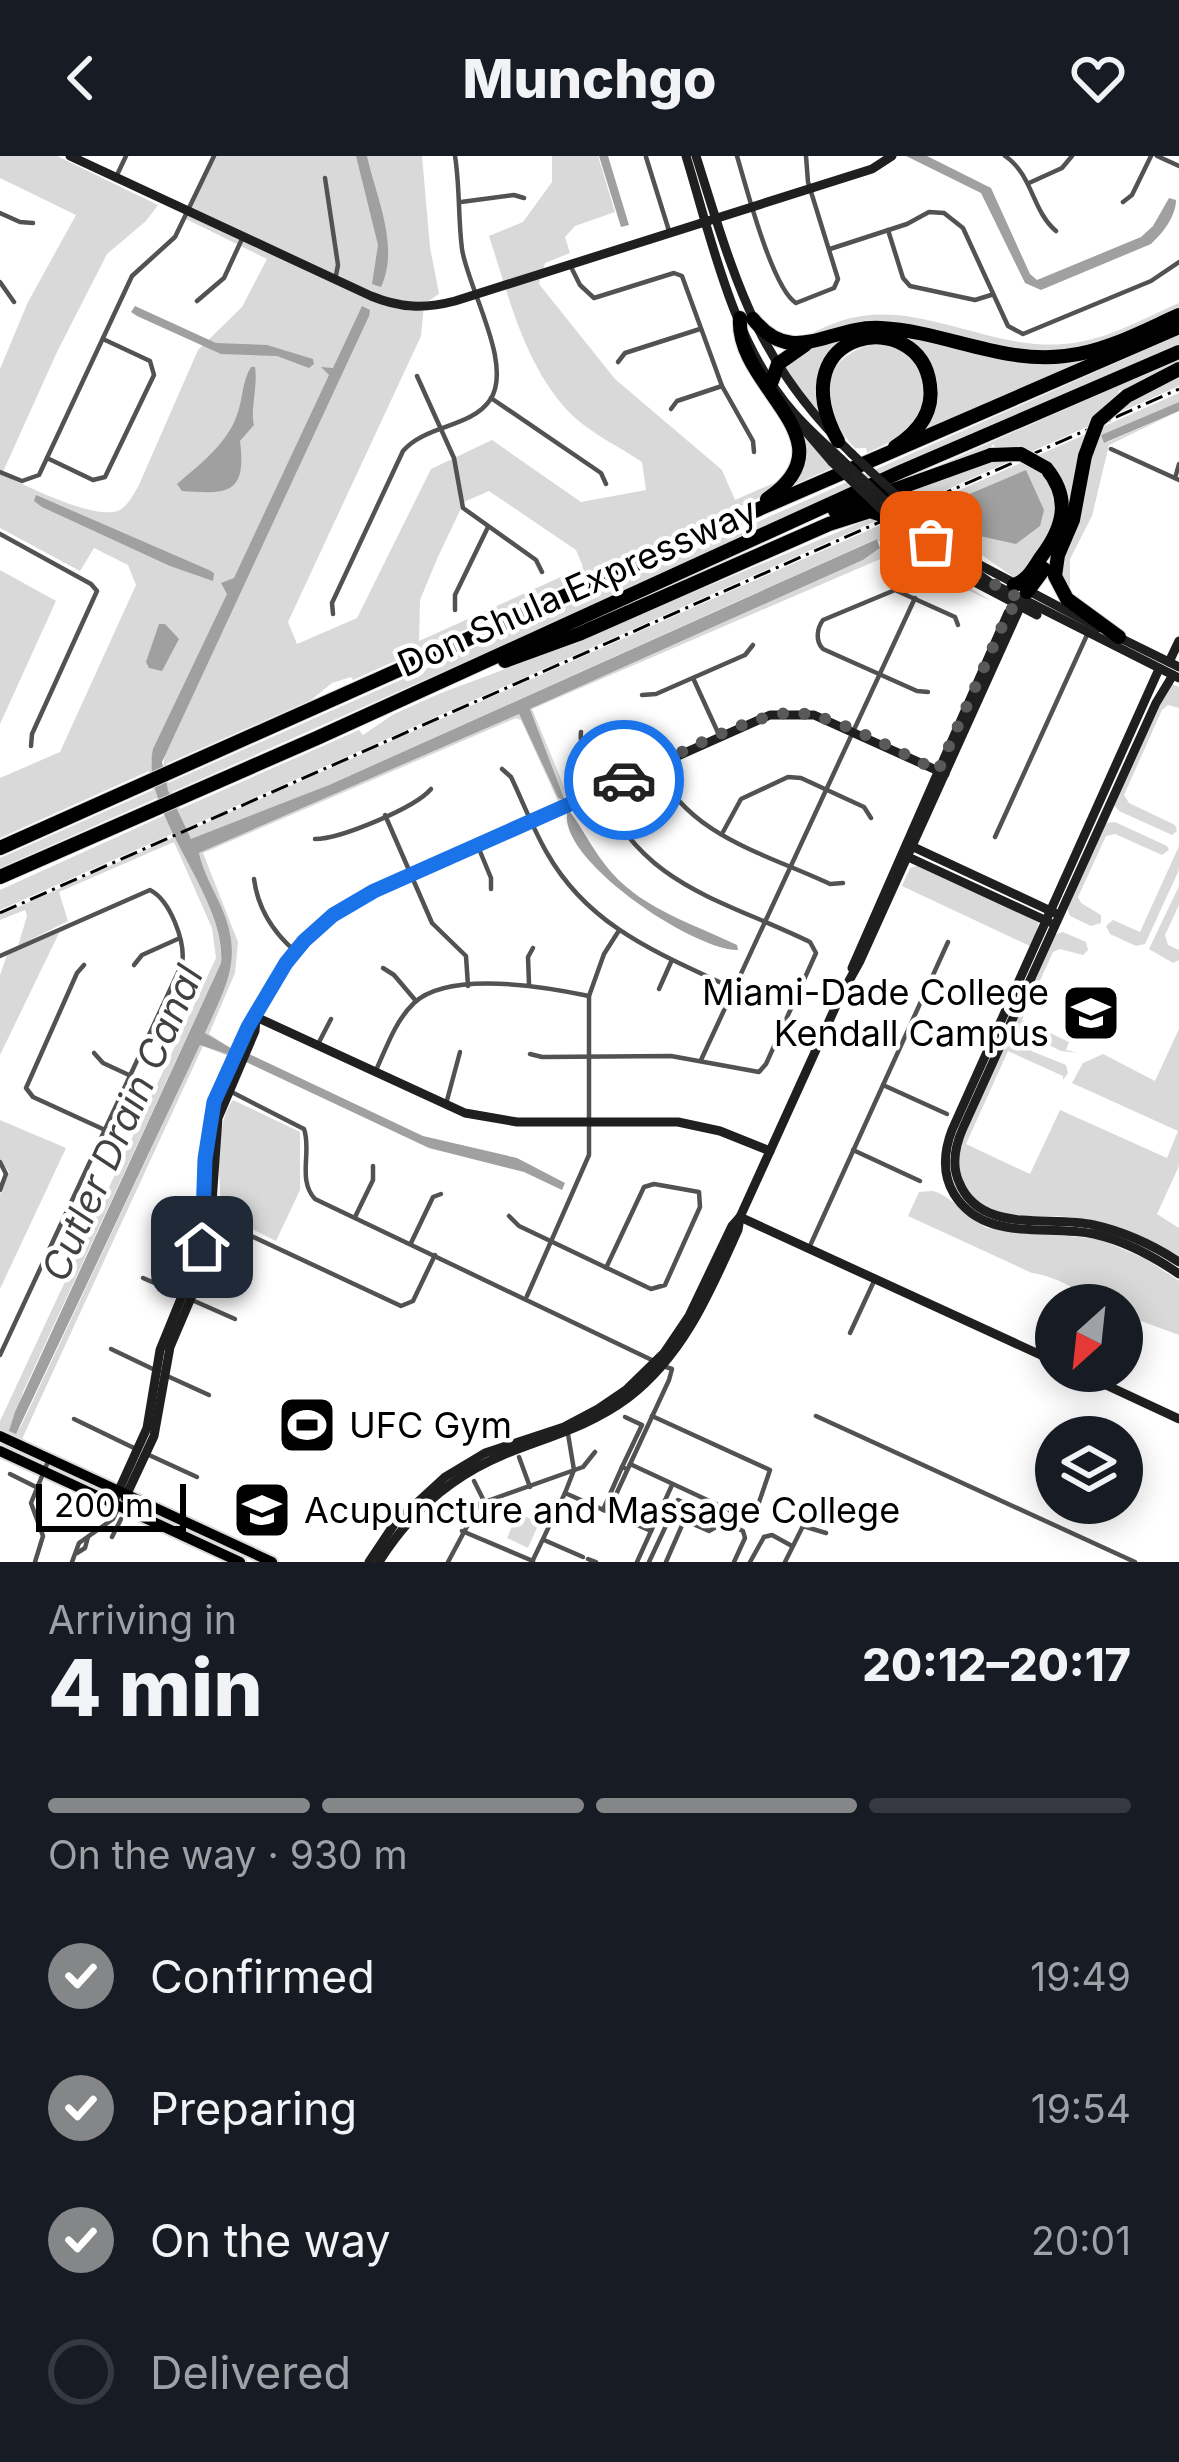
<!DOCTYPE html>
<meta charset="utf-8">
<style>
body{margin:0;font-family:Inter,sans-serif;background:#20242c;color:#f1f3f6;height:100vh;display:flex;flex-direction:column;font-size:45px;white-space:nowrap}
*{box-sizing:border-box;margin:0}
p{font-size:39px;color:#9ea1a6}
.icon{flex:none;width:66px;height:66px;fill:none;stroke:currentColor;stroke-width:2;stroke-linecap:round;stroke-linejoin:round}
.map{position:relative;height:1406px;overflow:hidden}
.panel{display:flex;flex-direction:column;background:#171b24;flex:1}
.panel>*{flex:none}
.needle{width:78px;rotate:207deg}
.fabs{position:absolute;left:1035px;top:1128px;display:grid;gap:24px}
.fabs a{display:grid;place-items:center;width:108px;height:108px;border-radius:50%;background:#171b24;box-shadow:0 6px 30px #0003;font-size:60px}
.scale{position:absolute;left:36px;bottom:30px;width:150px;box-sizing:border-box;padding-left:12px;border:6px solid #000;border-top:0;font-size:33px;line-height:42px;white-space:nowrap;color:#000;-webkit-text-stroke:9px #fff;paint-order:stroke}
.pin{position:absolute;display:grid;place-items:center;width:102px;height:102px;color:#fff;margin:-51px;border-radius:24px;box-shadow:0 6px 18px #0006}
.courier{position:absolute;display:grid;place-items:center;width:120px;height:120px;margin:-60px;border:9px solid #1a73e8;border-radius:50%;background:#fff;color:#222;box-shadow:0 3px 15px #0007}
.headline em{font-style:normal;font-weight:800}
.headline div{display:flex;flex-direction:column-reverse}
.headline{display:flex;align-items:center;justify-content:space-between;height:204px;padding:0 48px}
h1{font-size:78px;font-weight:800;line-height:90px}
.bar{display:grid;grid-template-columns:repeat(4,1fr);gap:18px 12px;align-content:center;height:144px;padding:0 48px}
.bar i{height:15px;border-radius:9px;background:#363941}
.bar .on{background:#858687}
.bar p{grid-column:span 4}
ol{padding:0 48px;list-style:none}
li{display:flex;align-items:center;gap:36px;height:132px}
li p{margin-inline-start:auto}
li .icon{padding:12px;border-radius:50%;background:#858687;color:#fff;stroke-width:4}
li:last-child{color:#9ea1a6}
li i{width:66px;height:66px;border:6px solid #363941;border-radius:50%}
header{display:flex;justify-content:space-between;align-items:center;height:156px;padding:0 48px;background:#171b24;font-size:54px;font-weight:800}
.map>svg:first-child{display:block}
</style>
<header><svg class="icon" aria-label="back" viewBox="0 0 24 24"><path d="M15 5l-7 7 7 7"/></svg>Munchgo<svg class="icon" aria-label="heart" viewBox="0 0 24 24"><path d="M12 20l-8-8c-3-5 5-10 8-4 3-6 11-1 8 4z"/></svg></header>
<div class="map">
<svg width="1179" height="1406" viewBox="0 0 1179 1406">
<rect width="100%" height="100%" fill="#fff"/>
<g fill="#d9d9d9" fill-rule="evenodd">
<path d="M0,0H57L158,49L146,65L107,98L57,196L2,318C24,329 97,366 120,354C128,349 133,339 138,331L198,194L242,151L267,103L186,63L215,0H422L430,91L439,138L424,148L421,180L288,466L297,488L357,462L431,313L492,284L581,346L646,334L642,306C620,291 590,277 572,259C525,212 509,141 489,80L523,66L552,26V0H598L615,56L575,70L565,81L570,97L545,107L539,128L615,223L722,314L735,344L783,323L786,326L772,336L353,524L351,521L332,527L311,544L166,608L168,627L1179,179V189L172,636L180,653L359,574L363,579L394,558L441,537L546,498L888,355L878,344L1001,299L993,288L987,299L924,322L915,320L1179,203V211L1130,236L1119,234L1118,239L1123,246L1179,217V230L189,671L190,674L1179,237V246L1101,279L1104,286H1108L1179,255L1109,289L1092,360L1070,403V440L1061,429L1058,410L1076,367L1086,300L1081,304L1066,374L1030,428L1027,426C1052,390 1085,352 1049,311L1044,314C1072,354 1048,389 1021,422L1013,421L935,366L943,358L937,353L884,376L883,380L898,377L938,412L993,446L892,398L532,553L568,640L565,645L560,647L558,645L521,564L516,562L203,697L238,786L235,817L209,878L234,894L205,877C227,828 244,803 221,750C213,733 203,715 199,697L519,558L558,642L564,645L530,553L863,404L880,392L881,387L876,383L329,629L194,684L190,682C178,656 158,626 165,598L151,604C156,668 226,749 221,807L23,1236L10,1275L16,1277L21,1270L200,889L204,888L232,898L228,900L203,890L22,1283L0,1274V1265L216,802L212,772L174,686L59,736L68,765L18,790L27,760L25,754L0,764V759L174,681L172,678L0,754V734L165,659L157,642L0,712V702L153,634L149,615L0,682V622L60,596L136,429L128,409L94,392L80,415L0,372V213L28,146L76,59L0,22ZM489,335L576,394L583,411L419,485L420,444L437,403L464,346Z"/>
<path d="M1179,147V155L1114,184L1041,199L901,173L799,183C823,172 843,161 870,159C935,154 998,194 1064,188C1105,185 1142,163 1179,147Z"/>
<path d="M855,178C819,205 812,217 819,258L781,211L815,189Z"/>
<path d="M1143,180L917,281L935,241L905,181L1041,204Z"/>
<path d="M879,186C909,193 938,224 921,258C911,278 886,288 867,297L866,292H855C816,250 816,201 879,186Z"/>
<path d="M804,280L832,312L787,332L802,281Z"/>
<path d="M0,414L56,445L0,568Z"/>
<path d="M1172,528L1179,531V552L1168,549L1162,554L1124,639L1129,647L1175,669L1177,675L1172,679L1119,655L1114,649L1166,532Z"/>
<path d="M1115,666L1167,690L1169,694L1162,699L1115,678L1106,680L1078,741L1081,747L1101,759V767L1091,770L1070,760L1067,752L1105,667Z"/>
<path d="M1179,690V714L1145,788L1136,790L1110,778L1106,770L1113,764L1140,776Z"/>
<path d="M917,710L1039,766L1032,791L902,730L910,712Z"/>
<path d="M1179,730V749L1165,779L1168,789L1179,794V804L1173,807L1149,793Z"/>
<path d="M69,772L59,777L0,899V819L7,799Z"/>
<path d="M1063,776L1086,786L1088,794L1083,799L1060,793L1053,796L1022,864L1069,886L1066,894L1078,897L1061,895L1013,871L1053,779Z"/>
<path d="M1179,873V1010L1157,1058L1179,1072V1103C1143,1090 1103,1068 1065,1061C1042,1057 1014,1066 991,1056C920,1024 986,930 1007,885L1066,909L1068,917L1063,924V920L1008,895L966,988L1030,1018L1060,954L1167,1002L1178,975L1072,927L1083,907L1103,898L1155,925Z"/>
<path d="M233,944L300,976V1034L276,1085L222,1058C219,1027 214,968 233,944Z"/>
<path d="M0,964L66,992L0,1133V1039L9,1016L0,1004Z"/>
<path d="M933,1035C953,1041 967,1061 987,1072L1099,1083L1146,1103L1179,1125V1179L1122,1158V1149C1092,1149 1066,1121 1032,1117L908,1060L919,1036Z"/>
<path d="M518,1357L539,1367L528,1392L507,1382Z"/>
</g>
<g fill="#a0a0a0">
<path d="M356,0H367C376,41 400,90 381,131L372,128L378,89Z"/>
<path d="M599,0H608L629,69L621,71Z"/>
<path d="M906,0H927L991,32L1030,118L1037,124L1141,81L1153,70L1169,42L1176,44C1176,60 1163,77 1151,88L1041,134L1025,127L981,37Z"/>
<path d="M135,150L216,187L267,189L313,203L314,208L309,212L277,200L221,198L137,160L131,156Z"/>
<path d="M362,150L370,154L369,160L162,606L168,634L191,683L329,629L877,383L880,392L863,404L530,553L565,645L558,642L519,558L199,697C203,715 213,733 221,750C244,803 227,828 205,877L234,894L227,898L200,889L16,1278L9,1275L15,1256L221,807C227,740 139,657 153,593L227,438L221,427L234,422L329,219L321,211L333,212Z"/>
<path d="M251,211H255C258,230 250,255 254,269L240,285C247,339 227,338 182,335L177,328C199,309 227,288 237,259C243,243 242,225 251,211Z"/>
<path d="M1179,246V255L1104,287L1101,279Z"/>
<path d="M1026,314L1044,354L1040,370L1016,388L975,379L950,353L960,342Z"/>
<path d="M36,339L209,414L214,417L213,425L170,410L42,351L34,345Z"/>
<path d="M159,468H165L179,483L162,515L149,512L146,506Z"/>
<path d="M568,653C584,674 594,697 612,717C645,754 694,768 737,789L738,794C694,795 552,701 568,653Z"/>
<path d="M249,898L423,980L517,1002L565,1027L562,1034L524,1016L429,992L246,906Z"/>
</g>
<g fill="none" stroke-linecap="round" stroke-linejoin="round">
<defs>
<g id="primary">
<path d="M0,1280L272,1406"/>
<path d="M0,1295L240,1406"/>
</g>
<g id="highway">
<path d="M740,162C735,232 855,284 767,343"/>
<path d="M753,163C793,213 829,169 881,172C943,175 1002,208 1065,200C1105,196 1143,175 1179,159"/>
<path d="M772,225L778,208L805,189"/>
<path d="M1127,240L1179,213"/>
<path d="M838,285C777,171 920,149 930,229C934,257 917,277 895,291"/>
<path d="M1085,300L1073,364L1058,399L1055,420L1067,443L1119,481"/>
<path d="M835,355L991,299"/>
<path d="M1014,429C1028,424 1033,413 1041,401C1063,372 1072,343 1046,312"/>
<path d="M1027,436L1044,413"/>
<path d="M505,505L579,478L829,368L870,355L888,361"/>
<path d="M0,692L759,353L1179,171"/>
<path d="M0,721L317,582L900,316L1179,196"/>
</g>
</defs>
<use href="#primary" stroke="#dbdbdb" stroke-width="14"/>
<use href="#highway" stroke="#dbdbdb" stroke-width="16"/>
<g stroke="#525252" stroke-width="4.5">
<path d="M737,0C746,30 772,132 796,147L834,132L838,123L808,26L806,0"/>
<path d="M1005,0C1033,19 1032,55 1056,75"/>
<path d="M1157,0L1179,10"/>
<path d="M646,1L670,78"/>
<path d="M116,21L126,0"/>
<path d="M325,22L338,109L335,124"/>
<path d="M1029,27L1062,12L1072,0"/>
<path d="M461,46L514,39L524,42"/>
<path d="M1123,46L1132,39L1151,0"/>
<path d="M0,57L20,66L33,67"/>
<path d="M888,74L903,122L910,130L975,144L991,139"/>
<path d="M830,93L907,68L929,56L944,57L963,72L1008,170L1023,178L1151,125L1179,106"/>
<path d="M570,109L580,129L594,142L674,117L682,120L722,230L753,285L754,296"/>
<path d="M0,126L14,146"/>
<path d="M197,145L224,122L242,83"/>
<path d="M618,206L625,197L700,173"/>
<path d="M417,220L454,302L463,352L536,404L542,416"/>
<path d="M491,242L601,317L606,328"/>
<path d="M671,253L677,245L722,230"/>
<path d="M1111,293L1179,324"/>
<path d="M47,302L93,324L105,321L154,219L150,205L103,183"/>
<path d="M0,316L22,325L39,319L132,120L175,81L214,0"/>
<path d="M1175,322L1179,308"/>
<path d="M0,378L91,428L97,435L32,578L31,590"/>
<path d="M455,454V439L488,371"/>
<path d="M333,458L332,447L403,295C425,269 471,272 490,244C514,209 468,133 462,93C458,62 460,31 455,0"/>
<path d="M693,522L720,581"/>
<path d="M928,536L917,535L823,493C815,485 817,472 823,464L895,434L955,461L958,469"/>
<path d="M642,539L656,538L745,499L753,489"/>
<path d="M656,610C688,680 764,697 830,728L843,727"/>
<path d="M502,613L511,621C523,646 533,673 547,697C589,771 658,797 732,832"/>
<path d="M385,659L432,767L466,800L468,830"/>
<path d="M723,676L741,643L788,621L801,622L864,651L871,662"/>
<path d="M995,681L1087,479"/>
<path d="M315,683C340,683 415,652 431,633"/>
<path d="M477,688L491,722V733"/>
<path d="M254,723C258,753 273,776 295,795"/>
<path d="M0,800L150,734C170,744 186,786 182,808L0,1199"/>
<path d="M84,809L77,817L26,932L33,941L105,974"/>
<path d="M134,809L142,799L180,782"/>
<path d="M383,812L394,819L416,845"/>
<path d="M529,828L528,801L533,792"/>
<path d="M659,833L671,806"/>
<path d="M317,890L331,863"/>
<path d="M94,897L103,907L129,919"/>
<path d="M530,898L542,901L671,900L759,916L766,908L816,797L810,786C717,741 643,731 597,629C589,611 579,595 581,576"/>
<path d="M701,904L915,442"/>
<path d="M377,912C387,890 396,864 414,847C449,814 546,831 589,840"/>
<path d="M883,929L947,958"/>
<path d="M220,930L304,973C312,995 297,1024 315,1043L656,1206"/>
<path d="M446,948L460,896"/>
<path d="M853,994L920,1025"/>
<path d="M0,1006L6,1018L0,1034"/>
<path d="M173,1044L204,1058"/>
<path d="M509,1060L519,1070L651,1133L665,1129L700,1051L699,1036L654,1028L644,1031L606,1112"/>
<path d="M355,1061L373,1024V1010"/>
<path d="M215,1063L401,1150L413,1145L435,1099"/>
<path d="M411,1087L433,1041L441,1038"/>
<path d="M809,1092L948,786"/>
<path d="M143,1122L182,1139"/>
<path d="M527,1140L589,999V840L604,798L618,776"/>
<path d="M192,1144L235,1163"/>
<path d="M850,1177L875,1123"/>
<path d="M111,1193L155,1214"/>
<path d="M165,1219L209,1239"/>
<path d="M816,1260L1135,1406"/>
<path d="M625,1261L642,1269"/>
<path d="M74,1263L134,1292"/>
<path d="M568,1278L574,1314"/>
<path d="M149,1299L197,1321"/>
<path d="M519,1301L530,1331"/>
<path d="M630,1308L746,1362L755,1358L770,1314L652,1260"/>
<path d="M622,1311L642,1269"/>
<path d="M574,1314L565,1337L651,1375"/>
<path d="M10,1318L36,1331"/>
<path d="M474,1325L484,1345"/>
<path d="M613,1345L669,1224L672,1213L666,1211"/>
<path d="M603,1354L622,1311L627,1313"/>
<path d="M684,1364L709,1375L725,1366"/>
<path d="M462,1375L533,1405"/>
<path d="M112,1381L121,1363"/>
<path d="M764,1381L772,1379L792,1390"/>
<path d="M544,1384L583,1401"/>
<path d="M77,1397L85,1392L88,1381"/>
<path d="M588,1403L596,1406"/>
<path d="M35,1406L43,1380L31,1347L49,1303"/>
<path d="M72,1406L79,1387L113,1363L119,1350"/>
<path d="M448,1406L479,1348L583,1311L595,1296"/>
<path d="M532,1406L565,1337"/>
<path d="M637,1406L672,1329"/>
<path d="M649,1406L678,1344L743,1375L745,1382L734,1406"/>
<path d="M666,1406L690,1351"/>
<path d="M750,1406L764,1381"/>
<path d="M785,1406L803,1370L826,1377"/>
</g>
<g stroke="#1f1f1f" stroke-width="9">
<path d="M70,0L371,140C400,152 425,153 455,145L872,13L892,0"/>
<path d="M686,0C712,85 733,188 794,257C808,273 825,288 841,303"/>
<path d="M696,0C735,123 755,205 852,298"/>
<path d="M802,271L832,306"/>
<path d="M925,366L978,408L1099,472"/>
<path d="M913,371L989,426L1179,522"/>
<path d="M904,375L952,416"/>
<path d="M948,412L1037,459"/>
<path d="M1114,479L1179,511"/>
<path d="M1169,506L1179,485"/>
<path d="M1159,513L952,974C944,995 942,1018 954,1038C984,1087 1046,1068 1094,1078C1125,1085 1153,1100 1179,1118"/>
<path d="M1173,519L1156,547L963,972C955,990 951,1008 959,1026C980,1079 1049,1059 1094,1069C1125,1076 1153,1089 1179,1106"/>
<path d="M907,688L1055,757"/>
<path d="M906,700L1049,766"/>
<path d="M852,812L1008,457L1018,446"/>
<path d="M256,861L465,957L517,966H678L720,975L770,995"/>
<path d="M740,1061L1056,1206"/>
<path d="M1076,1215L1179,1263"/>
<path d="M125,1342L154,1280L170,1191L208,1102L218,962L255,875L256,861"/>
<path d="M113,1347L147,1272L160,1194L202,1091L206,986L220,930L248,871L286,807L327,764L374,735L770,559H814L945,618"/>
<path d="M369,1406L395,1367L445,1321L485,1297L564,1271L598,1253L626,1234L664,1197L689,1160L732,1070L740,1061L840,841L860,805L1027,436"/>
<path d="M379,1406C409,1358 450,1321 503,1299C547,1281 589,1271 628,1242C684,1199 710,1136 738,1074L740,1061"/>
</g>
<use href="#primary" stroke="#000" stroke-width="10"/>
<use href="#highway" stroke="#000" stroke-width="14"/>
<path stroke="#000" stroke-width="3" stroke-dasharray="18 6 3 6" stroke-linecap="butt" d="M0,757L1179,233"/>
<defs>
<g id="highway-bridge">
<path d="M991,299L1021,298L1046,312"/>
<path d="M1085,300L1098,265L1127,240"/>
</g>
</defs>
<use href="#highway-bridge" stroke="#dbdbdb" stroke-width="16" stroke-linecap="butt"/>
<g stroke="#1f1f1f" stroke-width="9">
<path d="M852,298L925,366"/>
<path d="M841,303L913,371"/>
<path d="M832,306L904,375"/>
</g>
<use href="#highway-bridge" stroke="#000" stroke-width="14"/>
</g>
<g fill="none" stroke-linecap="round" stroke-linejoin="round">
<path stroke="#595959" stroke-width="12" stroke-dasharray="0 21.6" d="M624,624C667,605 756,553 799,557C836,560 903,598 938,615L1008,457L1021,443L974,417L931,386"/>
<path stroke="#1a73e8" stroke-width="15" d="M202,1091L205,1003L214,946L248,871L286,807L304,785L333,759L374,735L624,624"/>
</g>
<defs>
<symbol id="university-square" viewBox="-11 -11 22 22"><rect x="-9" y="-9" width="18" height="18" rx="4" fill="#000" stroke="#fff"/><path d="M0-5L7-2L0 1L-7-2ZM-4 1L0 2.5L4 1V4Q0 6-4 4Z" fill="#fff"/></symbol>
<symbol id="stadium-square" viewBox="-11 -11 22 22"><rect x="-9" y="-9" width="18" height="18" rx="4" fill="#000" stroke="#fff"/><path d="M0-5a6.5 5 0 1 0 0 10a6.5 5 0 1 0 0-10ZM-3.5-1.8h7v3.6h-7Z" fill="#fff"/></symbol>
</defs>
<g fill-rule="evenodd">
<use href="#university-square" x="1058" y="824" width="66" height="66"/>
<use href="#stadium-square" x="274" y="1236" width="66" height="66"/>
<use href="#university-square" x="229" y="1321" width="66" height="66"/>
</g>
<g text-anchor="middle" stroke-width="9" stroke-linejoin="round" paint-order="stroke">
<g font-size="36" fill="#000" stroke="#fff">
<text transform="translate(577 431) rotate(-24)" y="13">Don Shula Expressway</text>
</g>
<g font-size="36" fill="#000" stroke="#fff" text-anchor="start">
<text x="1049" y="849" text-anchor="end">Miami-Dade College<tspan x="1049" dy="41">Kendall Campus</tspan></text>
<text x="349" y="1282">UFC Gym</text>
<text x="304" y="1367">Acupuncture and Massage College</text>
</g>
<g font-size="39" font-style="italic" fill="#414141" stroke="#fff">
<text transform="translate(122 967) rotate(-66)" y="14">Cutler Drain Canal</text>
</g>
</g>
</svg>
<div class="fabs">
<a><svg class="needle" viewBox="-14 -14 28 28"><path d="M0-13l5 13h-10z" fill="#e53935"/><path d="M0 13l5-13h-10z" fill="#9ea1a6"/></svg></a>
<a><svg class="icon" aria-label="layers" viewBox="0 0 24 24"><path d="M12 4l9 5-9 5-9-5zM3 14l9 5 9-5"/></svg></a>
</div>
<div class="scale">200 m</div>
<div class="pin" style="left:931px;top:386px;background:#ea580c"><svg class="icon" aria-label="bag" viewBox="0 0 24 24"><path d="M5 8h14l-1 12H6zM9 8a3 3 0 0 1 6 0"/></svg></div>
<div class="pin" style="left:202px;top:1091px;background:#1f2937"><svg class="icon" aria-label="home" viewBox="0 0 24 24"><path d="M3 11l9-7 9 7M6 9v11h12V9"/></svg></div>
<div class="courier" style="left:624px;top:624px"><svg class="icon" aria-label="car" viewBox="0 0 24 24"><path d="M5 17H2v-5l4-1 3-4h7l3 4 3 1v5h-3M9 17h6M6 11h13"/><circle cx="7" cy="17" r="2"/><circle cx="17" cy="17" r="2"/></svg></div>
</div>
<section class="panel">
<div class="headline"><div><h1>4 min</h1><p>Arriving in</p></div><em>20:12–20:17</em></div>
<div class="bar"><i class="on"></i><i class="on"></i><i class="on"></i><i></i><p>On the way · 930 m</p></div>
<ol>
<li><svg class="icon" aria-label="check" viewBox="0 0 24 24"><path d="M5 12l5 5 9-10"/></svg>Confirmed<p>19:49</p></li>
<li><svg class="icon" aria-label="check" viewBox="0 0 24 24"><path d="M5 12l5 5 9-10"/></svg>Preparing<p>19:54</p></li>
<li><svg class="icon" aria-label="check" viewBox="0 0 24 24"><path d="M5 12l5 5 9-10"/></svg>On the way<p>20:01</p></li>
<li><i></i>Delivered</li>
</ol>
</section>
